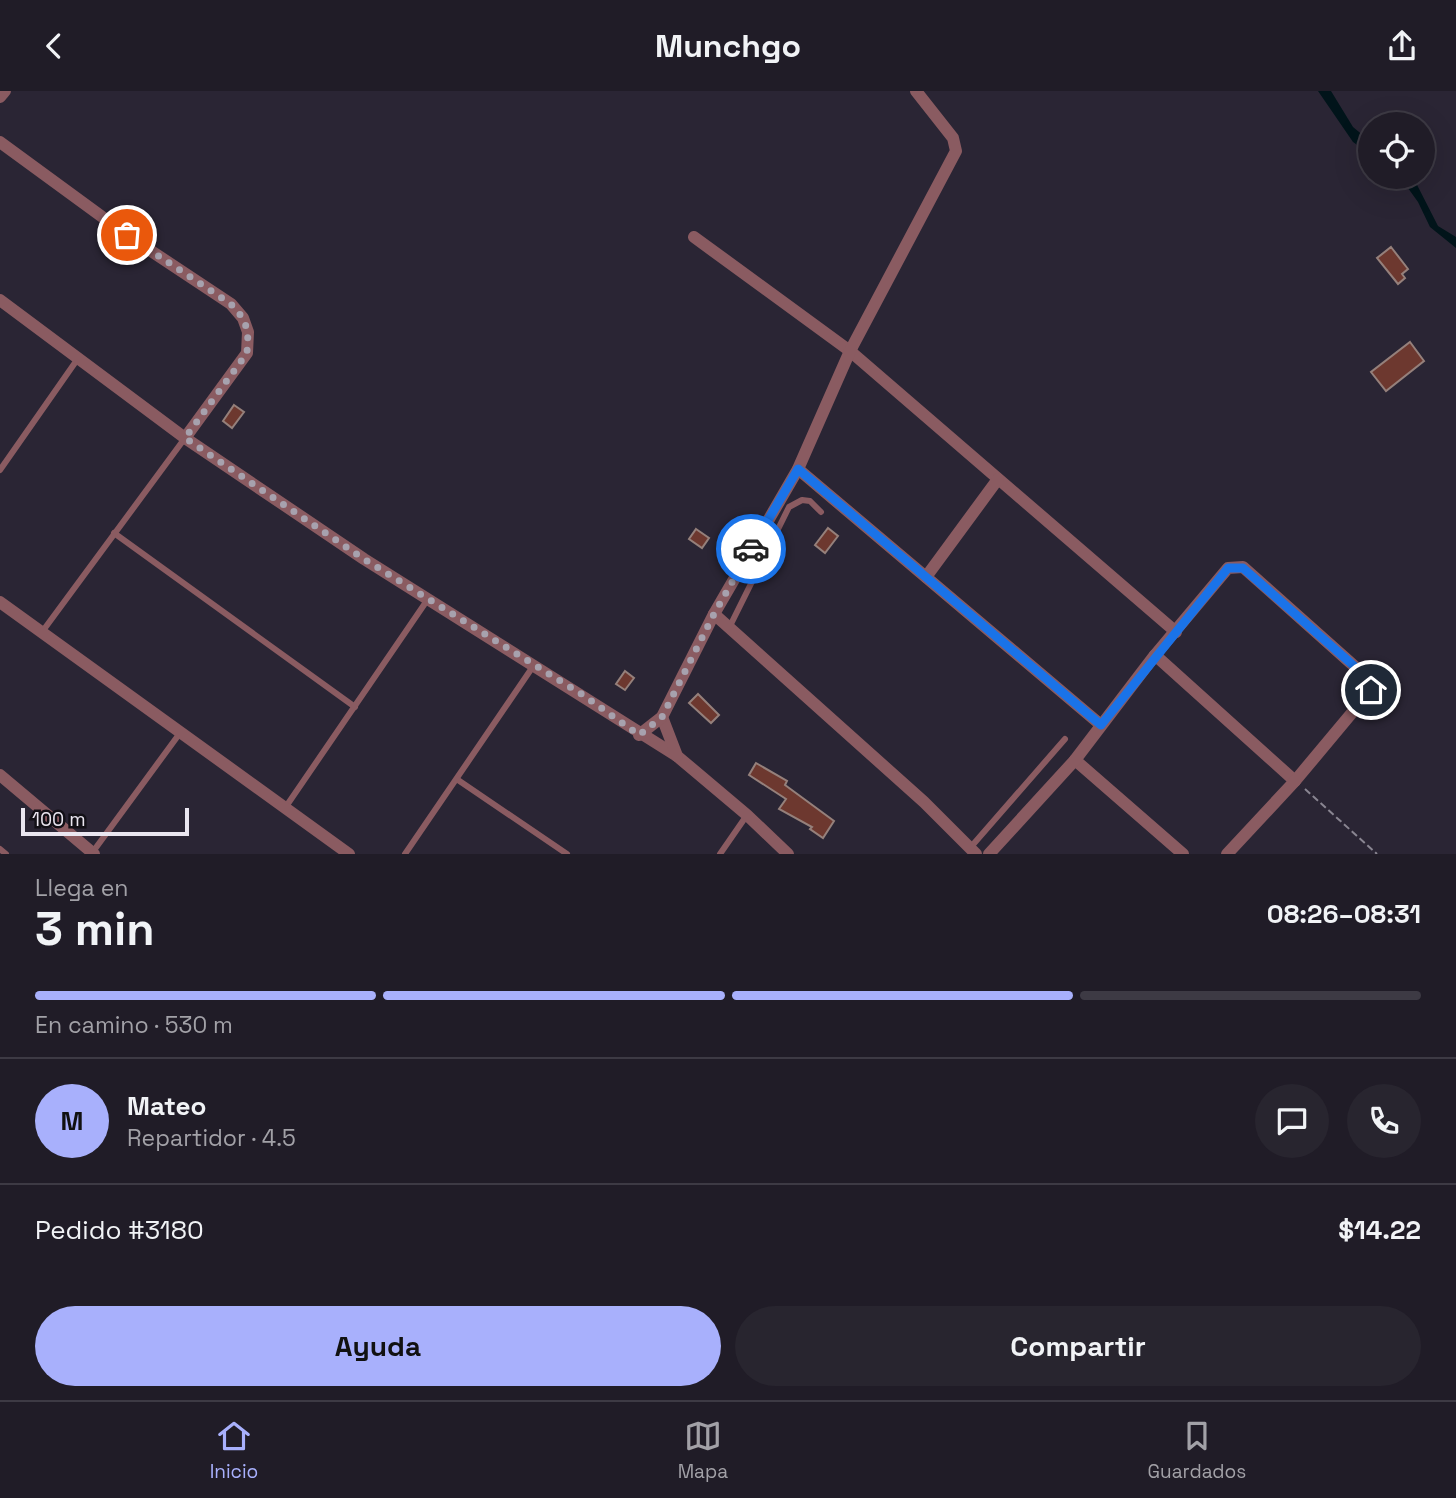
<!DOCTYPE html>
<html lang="es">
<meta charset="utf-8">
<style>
body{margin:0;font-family:"Space Grotesk",sans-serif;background:#28252f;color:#f1f3f6;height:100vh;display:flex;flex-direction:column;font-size:26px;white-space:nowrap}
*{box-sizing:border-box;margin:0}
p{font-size:23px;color:#a2a1a7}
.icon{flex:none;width:38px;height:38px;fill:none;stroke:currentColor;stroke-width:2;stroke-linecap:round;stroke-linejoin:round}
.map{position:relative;height:763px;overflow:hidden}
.details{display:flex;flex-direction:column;background:#201c27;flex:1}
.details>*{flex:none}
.buttons{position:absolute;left:1358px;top:21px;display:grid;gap:14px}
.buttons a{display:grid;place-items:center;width:77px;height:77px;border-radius:50%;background:#201c27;box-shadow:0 7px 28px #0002,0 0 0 2px #3d3a44;font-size:35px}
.scale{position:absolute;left:21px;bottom:18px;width:168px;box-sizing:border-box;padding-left:7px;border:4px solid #eae6f0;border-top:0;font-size:19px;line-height:24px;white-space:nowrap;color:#eae6f0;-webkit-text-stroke:5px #121016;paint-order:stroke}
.pin{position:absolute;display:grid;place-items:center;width:60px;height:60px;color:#fff;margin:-30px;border:4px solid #fff;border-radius:50%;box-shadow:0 2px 7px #0007}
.courier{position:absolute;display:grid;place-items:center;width:70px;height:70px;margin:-35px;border:5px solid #1a73e8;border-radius:50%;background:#fff;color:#222;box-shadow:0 2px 9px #0007}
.headline em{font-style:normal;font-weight:700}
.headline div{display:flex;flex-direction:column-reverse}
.headline{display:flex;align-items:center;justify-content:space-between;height:119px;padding:0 35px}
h1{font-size:46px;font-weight:700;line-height:52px}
.bar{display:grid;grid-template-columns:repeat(4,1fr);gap:10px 7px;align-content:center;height:84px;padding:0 35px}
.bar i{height:9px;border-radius:5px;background:#3d3a44}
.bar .current{background:#a8b0fc}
.bar p{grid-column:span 4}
.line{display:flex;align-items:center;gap:18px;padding:0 35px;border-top:2px solid #3d3a44}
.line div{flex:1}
.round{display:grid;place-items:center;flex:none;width:74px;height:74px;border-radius:37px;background:#28252f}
.primary-button{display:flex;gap:14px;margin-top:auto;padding:14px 35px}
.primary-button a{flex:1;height:80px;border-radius:42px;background:#a8b0fc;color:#111;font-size:28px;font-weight:700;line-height:80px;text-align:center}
.primary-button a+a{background:#28252f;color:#f1f3f6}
header{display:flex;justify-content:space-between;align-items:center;height:91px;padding:0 35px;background:#201c27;font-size:32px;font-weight:700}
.menu{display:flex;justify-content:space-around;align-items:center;height:98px;border-top:2px solid #3d3a44;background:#201c27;font-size:19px;color:#a2a1a7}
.menu a{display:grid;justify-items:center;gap:4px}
.menu .current{color:#a8b0fc}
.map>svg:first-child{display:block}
</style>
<header><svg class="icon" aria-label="back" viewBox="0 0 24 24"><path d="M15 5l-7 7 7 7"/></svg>Munchgo<svg class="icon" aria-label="share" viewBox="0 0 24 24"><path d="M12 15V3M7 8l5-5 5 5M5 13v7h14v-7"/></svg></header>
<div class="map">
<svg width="1456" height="763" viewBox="0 0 1456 763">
<rect width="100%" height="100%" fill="#2a2534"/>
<g fill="#01141a">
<path d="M1318,0H1331L1353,36L1370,50V63L1353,51Z"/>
<path d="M1400,86H1413L1438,135L1456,146V157L1430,136L1418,111Z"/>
</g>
<g fill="#6d382f" stroke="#95807b" stroke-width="2">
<path d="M1391,156L1408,178L1402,183L1405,187L1398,193L1377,167Z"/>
<path d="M1410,251L1424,270L1386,300L1371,281Z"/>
<path d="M234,314L244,321L232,337L223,330Z"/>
<path d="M828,437L838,445L825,462L815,454Z"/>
<path d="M696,438L709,447L702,457L689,448Z"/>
<path d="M625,580L634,587L625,599L616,593Z"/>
<path d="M698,603L719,624L711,632L689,612Z"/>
<path d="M756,672L787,690L785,694L834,730L823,747L810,738L812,736L779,718L786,708L749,684Z"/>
</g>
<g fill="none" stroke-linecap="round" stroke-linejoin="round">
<path stroke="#898591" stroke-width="2" stroke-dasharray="7 3.5" stroke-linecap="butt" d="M1305,698L1377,763"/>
<g stroke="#8a5b61" stroke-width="6">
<path d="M0,379L79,266"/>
<path d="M114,442L355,616"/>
<path d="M729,537L789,416L802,409L810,410L821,421"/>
<path d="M42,541L185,347"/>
<path d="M458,689L567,763"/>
<path d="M285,717L428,508"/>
<path d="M970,757L1065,648"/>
<path d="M0,758L6,763"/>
<path d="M92,762L180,642"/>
<path d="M405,763L534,574"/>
<path d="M720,763L747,724"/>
</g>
<g stroke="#8a5b61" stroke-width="12">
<path d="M0,6L5,0"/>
<path d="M0,51L127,144L231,213L243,227L248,241L247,262L185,347L364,468L677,665L747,724L788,763"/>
<path d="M694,146L850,260L1176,541"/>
<path d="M0,209L185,347"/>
<path d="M798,378L1101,634"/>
<path d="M926,486L998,388"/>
<path d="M0,511L349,763"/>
<path d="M714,523L924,711L976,763"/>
<path d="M1155,564L1295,690"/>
<path d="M662,626L677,665"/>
<path d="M639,644L662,626L714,523L798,378L850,260L956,60L953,47L916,0"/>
<path d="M1075,669L1183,763"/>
<path d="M0,684L94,763"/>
<path d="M989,763L1075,669L1155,564L1228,477L1243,476L1371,590V599L1295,690L1227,763"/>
</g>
</g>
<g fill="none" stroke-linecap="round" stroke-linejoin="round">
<path stroke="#a7a2ae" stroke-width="7" stroke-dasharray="0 12.6" d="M127,144L231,213L243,227L248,241L247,262L185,347L364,468L583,604L639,644L662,626L714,523L751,458"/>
<path stroke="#1a73e8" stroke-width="9" d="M751,458L798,378L1101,634L1228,477H1243L1371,590V599"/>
</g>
</svg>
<div class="buttons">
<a><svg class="icon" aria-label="locate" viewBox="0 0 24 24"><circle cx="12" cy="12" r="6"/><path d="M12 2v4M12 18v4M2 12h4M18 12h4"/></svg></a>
</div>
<div class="scale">100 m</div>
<div class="pin" style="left:127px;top:144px;background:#ea580c"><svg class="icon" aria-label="bag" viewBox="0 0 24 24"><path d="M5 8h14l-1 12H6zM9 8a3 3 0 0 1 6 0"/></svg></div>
<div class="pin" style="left:1371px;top:599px;background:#1f2937"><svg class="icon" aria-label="home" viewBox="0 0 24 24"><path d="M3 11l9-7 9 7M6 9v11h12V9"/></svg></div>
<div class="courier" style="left:751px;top:458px"><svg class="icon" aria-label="car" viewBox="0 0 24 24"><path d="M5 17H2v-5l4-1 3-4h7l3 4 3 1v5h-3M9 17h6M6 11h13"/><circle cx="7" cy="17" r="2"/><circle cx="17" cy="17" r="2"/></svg></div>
</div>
<section class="details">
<div class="headline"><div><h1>3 min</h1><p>Llega en</p></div><em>08:26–08:31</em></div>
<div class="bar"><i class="current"></i><i class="current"></i><i class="current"></i><i></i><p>En camino · 530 m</p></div>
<div class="line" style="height:126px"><b class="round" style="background:#a8b0fc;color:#111">M</b><div><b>Mateo</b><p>Repartidor · 4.5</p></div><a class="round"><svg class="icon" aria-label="chat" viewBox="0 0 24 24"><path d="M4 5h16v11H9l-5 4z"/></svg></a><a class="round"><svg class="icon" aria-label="phone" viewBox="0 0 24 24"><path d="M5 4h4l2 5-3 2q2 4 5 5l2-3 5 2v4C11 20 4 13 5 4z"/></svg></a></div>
<div class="line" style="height:91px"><div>Pedido #3180</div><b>$14.22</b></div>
<div class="primary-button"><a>Ayuda</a><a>Compartir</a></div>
</section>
<nav class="menu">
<a class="current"><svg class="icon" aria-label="home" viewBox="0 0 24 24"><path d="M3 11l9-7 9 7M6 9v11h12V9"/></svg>Inicio</a>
<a><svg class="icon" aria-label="map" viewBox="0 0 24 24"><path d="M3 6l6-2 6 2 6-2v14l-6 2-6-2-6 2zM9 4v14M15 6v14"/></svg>Mapa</a>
<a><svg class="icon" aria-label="saved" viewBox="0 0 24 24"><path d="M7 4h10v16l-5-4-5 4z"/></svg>Guardados</a>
</nav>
